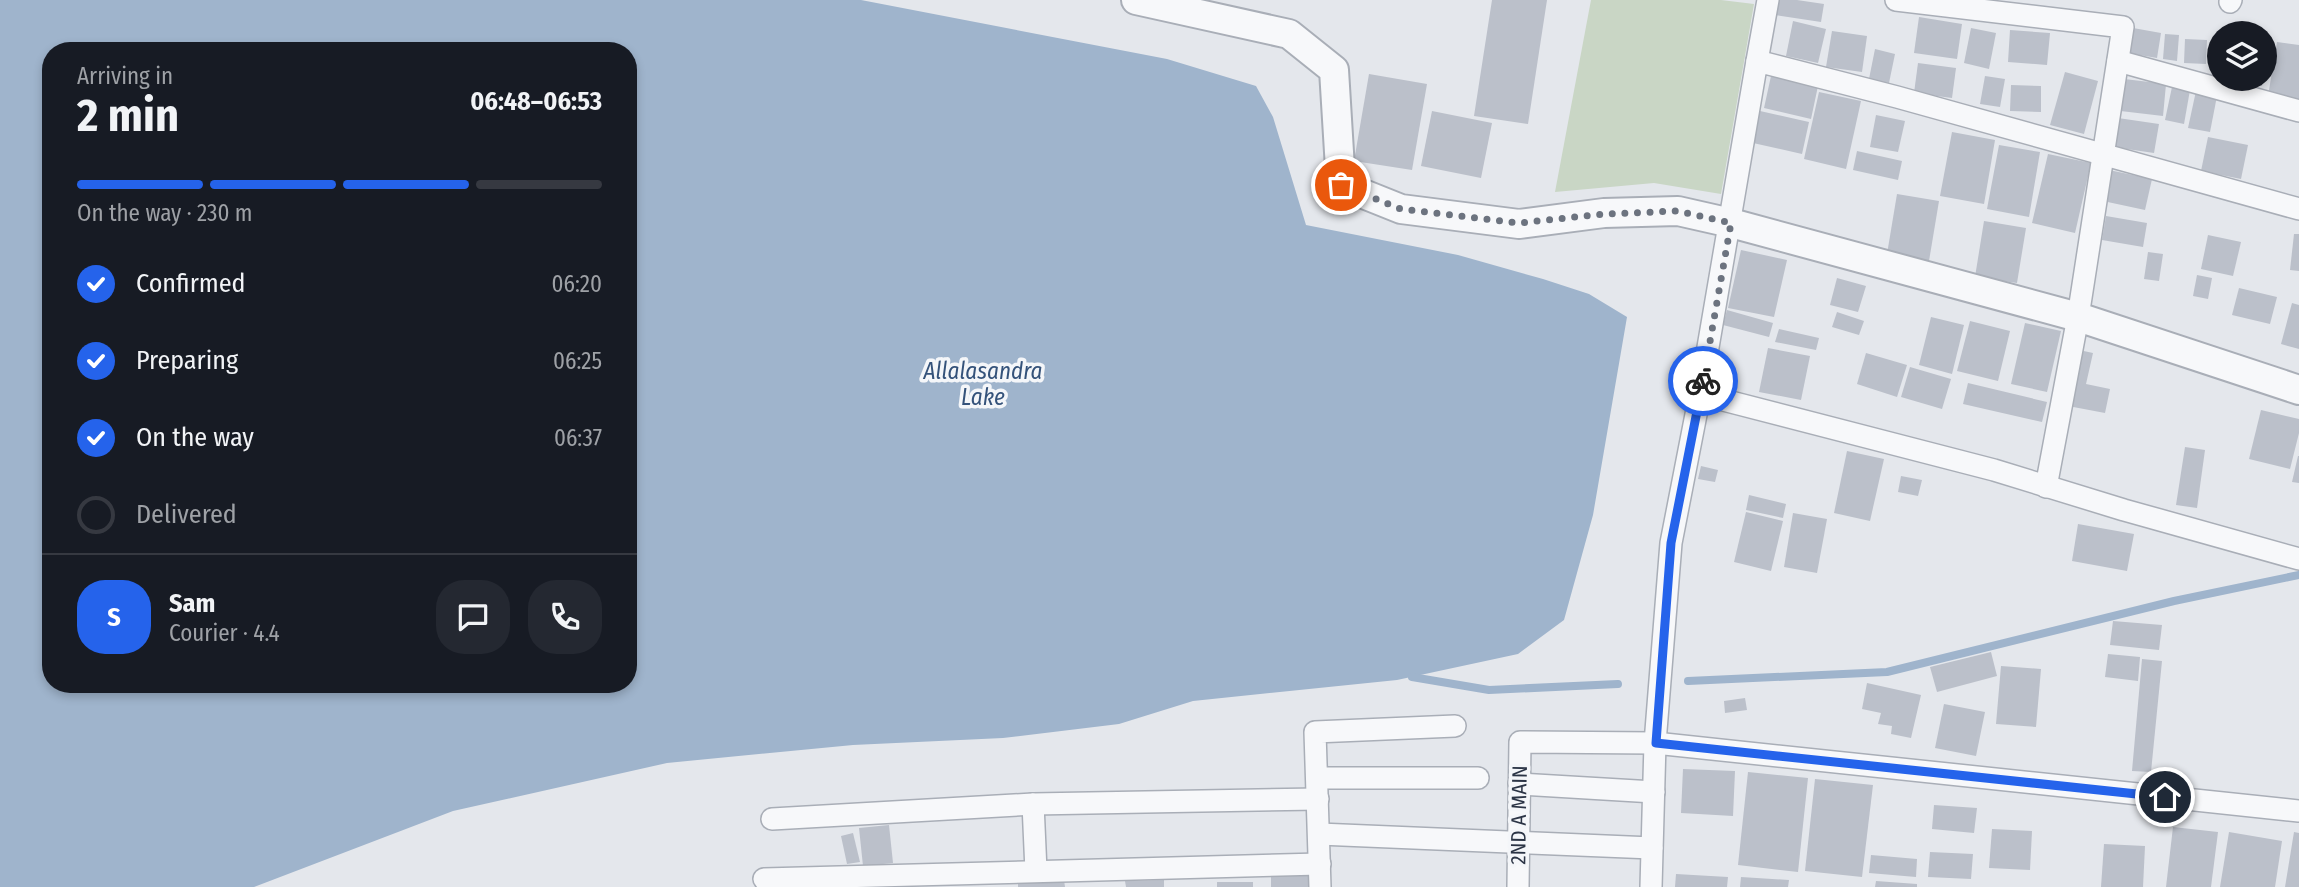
<!DOCTYPE html>
<meta charset="utf-8">
<style>
body{margin:0;font-family:"Fira Sans Condensed",sans-serif;background:#242831;color:#f1f3f6;height:100vh;display:flex;flex-direction:column;font-size:26px;white-space:nowrap}
*{box-sizing:border-box;margin:0}
p{font-size:23px;color:#9ea1a6}
.icon{flex:none;width:38px;height:38px;fill:none;stroke:currentColor;stroke-width:2;stroke-linecap:round;stroke-linejoin:round}
.map{position:relative;flex:1;overflow:hidden}
.details{position:absolute;left:42px;top:42px;width:595px;height:651px;display:flex;flex-direction:column;background:#171b24;border-radius:28px;box-shadow:0 4px 10px #0003}
.details>*{flex:none}
.controls{position:absolute;left:2207px;top:21px;display:grid;gap:14px}
.controls a{display:grid;place-items:center;width:70px;height:70px;border-radius:50%;background:#171b24;box-shadow:0 4px 10px #0003;font-size:35px}
.pin{position:absolute;display:grid;place-items:center;width:60px;height:60px;color:#fff;margin:-30px;border:4px solid #fff;border-radius:50%;box-shadow:0 2px 7px #0007}
.courier{position:absolute;display:grid;place-items:center;width:70px;height:70px;margin:-35px;border:5px solid #2563eb;border-radius:50%;background:#fff;color:#222;box-shadow:0 2px 9px #0007}
.summary em{font-style:normal;font-weight:700}
.summary div{display:flex;flex-direction:column-reverse}
.summary{display:flex;align-items:center;justify-content:space-between;height:119px;padding:0 35px}
h1{font-size:46px;font-weight:700;line-height:52px}
.bar{display:grid;grid-template-columns:repeat(4,1fr);gap:10px 7px;align-content:center;height:84px;padding:0 35px}
.bar i{height:9px;border-radius:5px;background:#363941}
.bar .on{background:#2563eb}
.bar p{grid-column:span 4}
.line{display:flex;align-items:center;gap:18px;padding:0 35px;border-top:2px solid #363941}
.line div{flex:1}
.round{display:grid;place-items:center;flex:none;width:74px;height:74px;border-radius:28px;background:#242831}
ol{padding:0 35px;list-style:none}
li{display:flex;align-items:center;gap:21px;height:77px}
li p{margin-inline-start:auto}
li .icon{padding:7px;border-radius:50%;background:#2563eb;color:#fff;stroke-width:4}
li:last-child{color:#9ea1a6}
li i{width:38px;height:38px;border:4px solid #363941;border-radius:50%}
.map>svg:first-child{display:block}
</style>
<div class="map">
<svg width="2299" height="887" viewBox="0 0 2299 887">
<rect width="100%" height="100%" fill="#e4e7ec"/>
<path fill="#c9d6c5" d="M1591,0H1721L1754,4L1721,194L1654,183L1555,192Z"/>
<path fill="#9fb4cc" fill-rule="evenodd" d="M0,0H861L1167,59L1256,86L1273,117L1306,225L1458,255L1543,279L1589,294L1627,317L1593,515L1564,620L1518,654L1397,680L1193,701L1119,724L1003,738L853,745L667,763L453,811L254,887H0ZM51,51H628V684H51Z"/>
<g fill="none" stroke-linecap="round" stroke-linejoin="round">
<g stroke="#9fb4cc" stroke-width="8">
<path d="M1412,677L1489,690L1618,684"/>
<path d="M1688,681L1887,672L2174,601L2299,575"/>
</g>
</g>
<g fill="#bbc0ca">
<path d="M1492,0H1547L1528,124L1474,116Z"/>
<path d="M1777,0H1797L1824,4L1821,22L1775,15Z"/>
<path d="M1919,17L1962,24L1957,59L1914,53Z"/>
<path d="M1793,21L1826,29L1818,63L1786,56Z"/>
<path d="M1971,28L1996,33L1989,69L1964,63Z"/>
<path d="M2133,28L2161,33L2157,58L2128,53Z"/>
<path d="M2010,30L2050,33L2047,65L2008,62Z"/>
<path d="M1832,31L1867,36L1862,72L1826,67Z"/>
<path d="M2165,34L2179,35L2177,61L2163,59Z"/>
<path d="M2185,39L2207,40L2206,64L2184,63Z"/>
<path d="M2277,42L2299,45V101L2268,96Z"/>
<path d="M1875,49L1895,54L1889,83L1869,79Z"/>
<path d="M1918,63L1956,68L1952,98L1914,93Z"/>
<path d="M2065,72L2098,81L2084,134L2050,125Z"/>
<path d="M1369,74L1427,84L1412,170L1354,161Z"/>
<path d="M1771,76L1818,86L1811,119L1764,108Z"/>
<path d="M1985,76L2005,79L2000,107L1980,104Z"/>
<path d="M2116,78L2166,84L2163,116L2112,110Z"/>
<path d="M2228,79H2263L2262,86Z"/>
<path d="M2011,85L2041,86V112L2010,111Z"/>
<path d="M2172,87L2190,90L2184,124L2165,120Z"/>
<path d="M2196,91L2217,96L2210,132L2188,128Z"/>
<path d="M1819,92L1861,101L1846,169L1804,159Z"/>
<path d="M1432,111L1492,123L1481,178L1421,166Z"/>
<path d="M1760,111L1809,122L1802,154L1753,143Z"/>
<path d="M1876,115L1905,121L1898,152L1870,147Z"/>
<path d="M2118,118L2159,124L2154,153L2113,147Z"/>
<path d="M1952,132L1995,140L1984,204L1940,196Z"/>
<path d="M2208,137L2248,145L2241,179L2201,171Z"/>
<path d="M1999,145L2040,152L2029,217L1987,209Z"/>
<path d="M1857,151L1902,161L1898,180L1853,170Z"/>
<path d="M2048,154L2091,163L2075,233L2032,223Z"/>
<path d="M2109,170L2152,179L2145,210L2103,201Z"/>
<path d="M1897,194L1939,201L1929,261L1887,254Z"/>
<path d="M2106,216L2147,223L2143,247L2102,240Z"/>
<path d="M1984,221L2026,228L2017,283L1975,277Z"/>
<path d="M2294,234H2299V271L2290,270Z"/>
<path d="M2208,235L2241,242L2233,276L2201,269Z"/>
<path d="M1741,250L1787,260L1774,317L1728,308Z"/>
<path d="M2148,252L2163,254L2159,281L2144,279Z"/>
<path d="M2197,275L2212,278L2208,299L2193,296Z"/>
<path d="M1837,278L1866,286L1858,312L1830,305Z"/>
<path d="M2239,288L2277,297L2270,324L2232,315Z"/>
<path d="M2292,303L2299,305V349L2281,344Z"/>
<path d="M1727,310L1773,323L1769,337L1723,325Z"/>
<path d="M1837,312L1864,321L1859,335L1832,327Z"/>
<path d="M1931,317L1964,325L1952,374L1919,365Z"/>
<path d="M1970,321L2010,331L1998,381L1957,371Z"/>
<path d="M2025,323L2061,331L2047,392L2011,384Z"/>
<path d="M1779,329L1819,338L1816,350L1775,342Z"/>
<path d="M1768,348L1810,356L1801,400L1759,392Z"/>
<path d="M2079,350L2093,353L2086,384L2110,389L2105,413L2068,406Z"/>
<path d="M1866,353L1907,365L1897,397L1857,384Z"/>
<path d="M1910,367L1951,379L1942,409L1901,397Z"/>
<path d="M1968,383L2047,402L2042,422L1963,404Z"/>
<path d="M2261,410L2299,419V433L2290,469L2249,459Z"/>
<path d="M2185,447L2205,450L2197,508L2176,505Z"/>
<path d="M1847,451L1884,459L1870,521L1834,513Z"/>
<path d="M2298,456H2299V483L2292,482Z"/>
<path d="M1701,466L1718,470L1715,482L1698,479Z"/>
<path d="M1901,476L1922,480L1918,496L1898,492Z"/>
<path d="M1749,495L1786,504L1783,518L1746,510Z"/>
<path d="M1746,512L1783,521L1771,571L1734,562Z"/>
<path d="M1793,513L1827,519L1817,573L1784,567Z"/>
<path d="M2078,524L2134,534L2127,571L2072,561Z"/>
<path d="M2113,621L2162,625L2159,650L2110,645Z"/>
<path d="M1991,652L1997,676L1937,692L1930,667Z"/>
<path d="M2108,654L2140,657L2138,681L2105,677Z"/>
<path d="M2142,659L2162,661L2151,772L2132,771Z"/>
<path d="M2001,666L2041,669L2036,727L1996,724Z"/>
<path d="M1867,683L1921,695L1911,738L1891,734L1892,726L1878,724L1881,713L1862,709Z"/>
<path d="M1745,698L1747,710L1725,713L1724,701Z"/>
<path d="M1944,704L1985,712L1976,756L1935,748Z"/>
<path d="M1683,769L1735,771L1733,816L1681,813Z"/>
<path d="M1748,772L1808,778L1798,872L1738,865Z"/>
<path d="M1815,779L1873,785L1862,877L1805,871Z"/>
<path d="M1934,805L1977,808L1974,833L1932,829Z"/>
<path d="M889,825L893,863L863,866L859,828Z"/>
<path d="M2173,827L2218,832L2211,887H2166Z"/>
<path d="M1992,829L2032,831L2030,870L1989,868Z"/>
<path d="M2229,832L2282,841L2275,887H2220Z"/>
<path d="M2294,832L2299,833V887H2285Z"/>
<path d="M853,833L860,862L847,864L841,836Z"/>
<path d="M2104,844L2145,846L2143,887H2101Z"/>
<path d="M1930,852L1973,854L1971,879L1928,877Z"/>
<path d="M1871,855L1917,859L1916,877L1869,873Z"/>
<rect x="1271" y="872" width="43" height="15"/>
<path d="M1676,874L1728,877L1727,887H1675Z"/>
<path d="M1741,877L1789,880L1788,887H1740Z"/>
<path d="M1064,880L1065,887H1018V882Z"/>
<path d="M1164,880V887H1126L1125,881Z"/>
<path d="M1876,881L1917,884V887H1875Z"/>
<rect x="1217" y="882" width="36" height="5"/>
</g>
<g fill="none" stroke-linecap="round" stroke-linejoin="round">
<defs>
<g id="minor">
<path d="M1896,0L2123,27L2078,317L2046,487"/>
<path d="M2230,2L2231,0"/>
<path d="M1757,61L1768,0"/>
<path d="M2118,61L2299,111"/>
<path d="M1700,394L1994,470L2124,510L2299,559"/>
<path d="M1317,778H1478"/>
<path d="M1519,784L1654,792"/>
<path d="M1033,804L1036,871"/>
<path d="M772,819L1033,804L1318,799"/>
<path d="M1319,834L1652,848"/>
<path d="M764,879L1320,864"/>
<path d="M1320,887L1315,732L1455,726"/>
<path d="M1518,887L1520,742L1655,743L2299,811"/>
<path d="M1651,887L1655,743L1671,543L1700,394L1757,61L1897,97L2299,209"/>
</g>
<path id="tertiary" d="M1136,0L1289,34L1334,70L1341,185L1401,209L1519,224L1604,213L1678,211L1731,223L2078,317L2299,390"/>
</defs>
<use href="#minor" stroke="#a9aeb7" stroke-width="24"/>
<use href="#tertiary" stroke="#a9aeb7" stroke-width="32"/>
<use href="#minor" stroke="#f7f8fa" stroke-width="21"/>
<use href="#tertiary" stroke="#f7f8fa" stroke-width="28"/>
</g>
<g fill="none" stroke-linecap="round" stroke-linejoin="round">
<path stroke="#6c737f" stroke-width="7" stroke-dasharray="0 12.6" d="M1341,185L1401,209L1519,223L1604,214L1678,211L1731,223L1703,381"/>
<path stroke="#2563eb" stroke-width="9" d="M1703,381L1671,543L1656,743L2165,797"/>
</g>
<g text-anchor="middle" stroke-width="7" stroke-linejoin="round" paint-order="stroke">
<g font-size="21" fill="#2b3445" stroke="#f4f6f9">
<text transform="translate(1519 815) rotate(-89)" y="7">2ND A MAIN</text>
</g>
<g font-size="23" font-style="italic" fill="#34527a" stroke="#f4f6f9">
<text x="983" y="379">Allalasandra<tspan x="983" dy="26">Lake</tspan></text>
</g>
</g>
</svg>
<div class="controls">
<a><svg class="icon" aria-label="layers" viewBox="0 0 24 24"><path d="M12 4l9 5-9 5-9-5zM3 14l9 5 9-5"/></svg></a>
</div>
<div class="pin" style="left:1341px;top:185px;background:#ea580c"><svg class="icon" aria-label="bag" viewBox="0 0 24 24"><path d="M5 8h14l-1 12H6zM9 8a3 3 0 0 1 6 0"/></svg></div>
<div class="pin" style="left:2165px;top:797px;background:#1f2937"><svg class="icon" aria-label="home" viewBox="0 0 24 24"><path d="M3 11l9-7 9 7M6 9v11h12V9"/></svg></div>
<div class="courier" style="left:1703px;top:381px"><svg class="icon" aria-label="bike" viewBox="0 0 24 24"><circle cx="6" cy="16" r="4"/><circle cx="18" cy="16" r="4"/><path d="M6 16l4-8h5l3 8M10 8l3 8H6M13 5h3"/></svg></div>
<section class="details">
<div class="summary"><div><h1>2 min</h1><p>Arriving in</p></div><em>06:48–06:53</em></div>
<div class="bar"><i class="on"></i><i class="on"></i><i class="on"></i><i></i><p>On the way · 230 m</p></div>
<ol>
<li><svg class="icon" aria-label="check" viewBox="0 0 24 24"><path d="M5 12l5 5 9-10"/></svg>Confirmed<p>06:20</p></li>
<li><svg class="icon" aria-label="check" viewBox="0 0 24 24"><path d="M5 12l5 5 9-10"/></svg>Preparing<p>06:25</p></li>
<li><svg class="icon" aria-label="check" viewBox="0 0 24 24"><path d="M5 12l5 5 9-10"/></svg>On the way<p>06:37</p></li>
<li><i></i>Delivered</li>
</ol>
<div class="line" style="height:126px"><b class="round" style="background:#2563eb;color:#fff">S</b><div><b>Sam</b><p>Courier · 4.4</p></div><a class="round"><svg class="icon" aria-label="chat" viewBox="0 0 24 24"><path d="M4 5h16v11H9l-5 4z"/></svg></a><a class="round"><svg class="icon" aria-label="phone" viewBox="0 0 24 24"><path d="M5 4h4l2 5-3 2q2 4 5 5l2-3 5 2v4C11 20 4 13 5 4z"/></svg></a></div>
</section>
</div>
